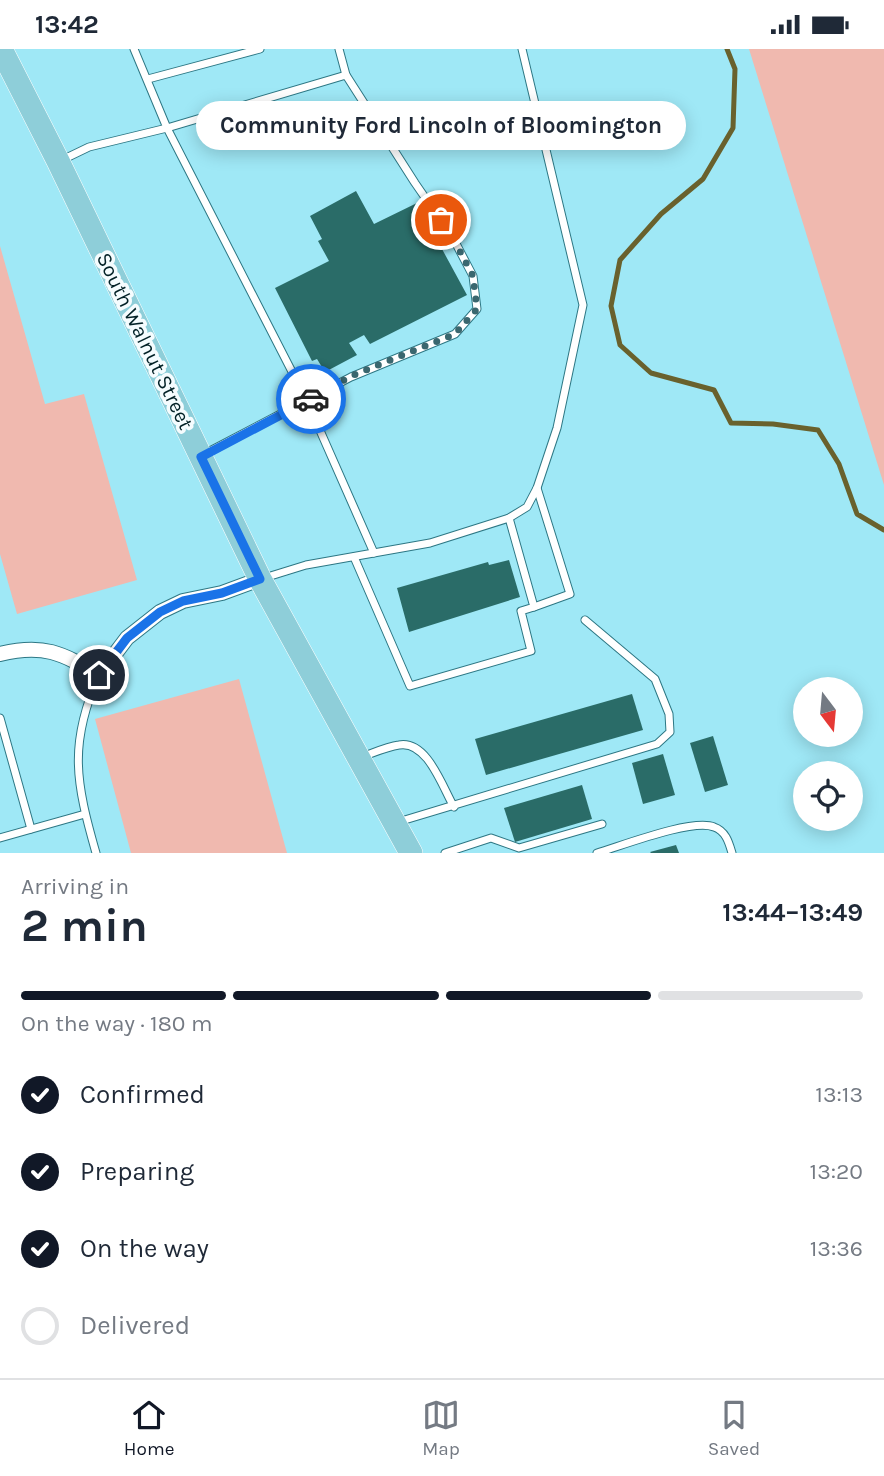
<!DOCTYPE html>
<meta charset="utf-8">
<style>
body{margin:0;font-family:Karla,sans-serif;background:#f6f6f7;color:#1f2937;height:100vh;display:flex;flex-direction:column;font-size:26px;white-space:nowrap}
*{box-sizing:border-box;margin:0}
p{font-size:23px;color:#747a83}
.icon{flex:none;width:38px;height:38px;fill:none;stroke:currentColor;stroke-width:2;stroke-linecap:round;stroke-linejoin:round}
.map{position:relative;height:804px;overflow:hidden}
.panel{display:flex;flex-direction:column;background:#fff;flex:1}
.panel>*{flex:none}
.needle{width:46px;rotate:164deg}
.buttons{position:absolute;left:793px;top:628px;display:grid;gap:14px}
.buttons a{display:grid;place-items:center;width:70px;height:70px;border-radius:50%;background:#fff;box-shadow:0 4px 18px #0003;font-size:35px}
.pin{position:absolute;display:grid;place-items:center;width:60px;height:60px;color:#fff;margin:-30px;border:4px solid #fff;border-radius:50%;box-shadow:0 2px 7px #0007}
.courier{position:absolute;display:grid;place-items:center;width:70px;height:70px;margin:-35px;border:5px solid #1a73e8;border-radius:50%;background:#fff;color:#222;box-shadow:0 2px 9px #0007}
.bubble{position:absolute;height:49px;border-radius:24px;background:#fff;box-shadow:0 4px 18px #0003;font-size:23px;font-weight:700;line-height:49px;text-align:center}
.head em{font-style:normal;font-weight:700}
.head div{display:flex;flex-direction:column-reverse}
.head{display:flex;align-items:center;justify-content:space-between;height:119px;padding:0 21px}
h1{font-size:46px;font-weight:700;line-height:52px}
.bar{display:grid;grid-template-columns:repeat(4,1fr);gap:10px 7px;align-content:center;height:84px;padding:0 21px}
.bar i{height:9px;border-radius:5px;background:#e0e1e3}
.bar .selected{background:#111827}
.bar p{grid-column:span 4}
ol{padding:0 21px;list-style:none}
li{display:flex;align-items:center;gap:21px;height:77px}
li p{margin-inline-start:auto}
li .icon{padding:7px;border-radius:50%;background:#111827;color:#fff;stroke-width:4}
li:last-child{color:#747a83}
li i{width:38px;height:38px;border:4px solid #e0e1e3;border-radius:50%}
.status{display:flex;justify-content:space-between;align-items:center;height:49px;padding:0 35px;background:#fff;direction:ltr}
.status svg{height:19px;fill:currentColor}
.tabs{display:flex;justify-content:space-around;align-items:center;height:98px;border-top:2px solid #e0e1e3;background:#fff;font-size:19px;color:#747a83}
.tabs a{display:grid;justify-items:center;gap:4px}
.tabs .selected{color:#111827}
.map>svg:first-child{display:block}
</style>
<div class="status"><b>13:42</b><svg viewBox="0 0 49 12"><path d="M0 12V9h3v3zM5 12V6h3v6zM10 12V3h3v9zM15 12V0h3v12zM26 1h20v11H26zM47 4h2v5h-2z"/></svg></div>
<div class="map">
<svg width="884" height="804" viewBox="0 0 884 804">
<rect width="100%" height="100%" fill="#9fe8f6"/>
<g fill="#f0b9af">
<path d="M749,0H884V436Z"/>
<path d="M0,197L45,355L84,345L137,531L17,565L0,505Z"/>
<path d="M239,630L287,804H131L95,670Z"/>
</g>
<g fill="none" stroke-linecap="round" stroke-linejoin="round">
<path stroke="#69612d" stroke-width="5" d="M727,0L735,20L733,79L703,130L661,165L620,211L611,257L620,296L651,324L714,341L731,374L773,375L818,381L839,415L857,465L884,481"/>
</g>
<g fill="#2a6c68">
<path d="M356,142L374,175L417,154L467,246L370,295L364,286L349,294L357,306L325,323L317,310L312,312L275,239L329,212L318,192L322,190L310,167Z"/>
<path d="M509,511L520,548L409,583L397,539L488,513L489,516Z"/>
<path d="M632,645L643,681L486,726L475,690Z"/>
<path d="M713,687L728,736L705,743L690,694Z"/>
<path d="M663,705L675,746L643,755L632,714Z"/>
<path d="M582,736L592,770L515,793L504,759Z"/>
<path d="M676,796L679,804H651L650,803Z"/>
</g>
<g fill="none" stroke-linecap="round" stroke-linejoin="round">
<defs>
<g id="lane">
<path d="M134,0L167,79L307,352L374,504"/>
<path d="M339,0L346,26"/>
<path d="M148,30L260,0"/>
<path d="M62,111L89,98L167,79L346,26L415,134L453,189L473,227L477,260L455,285L351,328L204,405"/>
<path d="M354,508L410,637L531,602L521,562L534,558L509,469"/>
<path d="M264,529L306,516L430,494L509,469L527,458L537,439L557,379L583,256L522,0"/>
<path d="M534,558L570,545L537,439"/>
<path d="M0,669L31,780"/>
<path d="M361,708C373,704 386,698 399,696C427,691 442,737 454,758"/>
<path d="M398,773L657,695L670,683L669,665L655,630L585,571"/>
<path d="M0,789L85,765"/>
<path d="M96,804C76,734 68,695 99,626"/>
<path d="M445,804L491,789L519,799L602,775"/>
<path d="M597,804C621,797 693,769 714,778C726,782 729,794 732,804"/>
</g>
<path id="street" d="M0,605C43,594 62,604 99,626L127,589L160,563L183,552L222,544L260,530"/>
<path id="primary" d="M1,0L58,112L260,530L411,804"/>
</defs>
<use href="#lane" stroke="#2d7784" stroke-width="9"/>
<use href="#street" stroke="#2d7784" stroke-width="16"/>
<use href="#primary" stroke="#fff" stroke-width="24"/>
<use href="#lane" stroke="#fff" stroke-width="7"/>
<use href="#street" stroke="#fff" stroke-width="14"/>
<use href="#primary" stroke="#8eced9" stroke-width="23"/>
</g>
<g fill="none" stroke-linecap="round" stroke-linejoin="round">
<path stroke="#3a676f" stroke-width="7" stroke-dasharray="0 12.6" d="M311,350L351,327L455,285L477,260L473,227L453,189L441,171"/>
<path stroke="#1a73e8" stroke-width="9" d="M99,626L127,589L160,563L183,552L222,544L260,530L201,408L311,350"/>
</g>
<g text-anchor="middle" stroke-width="7" stroke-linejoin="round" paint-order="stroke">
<g font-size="21" fill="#032227" stroke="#f5fcfe">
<text transform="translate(145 292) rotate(64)" y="7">South Walnut Street</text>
</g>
</g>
</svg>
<div class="buttons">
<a><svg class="needle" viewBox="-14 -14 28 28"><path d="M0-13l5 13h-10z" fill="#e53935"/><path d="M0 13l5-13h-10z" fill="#747a83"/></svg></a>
<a><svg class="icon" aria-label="locate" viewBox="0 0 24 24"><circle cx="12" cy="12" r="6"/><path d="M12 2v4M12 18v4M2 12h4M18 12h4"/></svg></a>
</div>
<div class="pin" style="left:441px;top:171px;background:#ea580c"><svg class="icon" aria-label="bag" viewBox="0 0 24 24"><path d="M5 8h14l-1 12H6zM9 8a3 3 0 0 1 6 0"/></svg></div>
<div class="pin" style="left:99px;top:626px;background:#1f2937"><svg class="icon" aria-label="home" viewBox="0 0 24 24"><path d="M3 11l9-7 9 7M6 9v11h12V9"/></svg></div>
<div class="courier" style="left:311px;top:350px"><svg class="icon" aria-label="car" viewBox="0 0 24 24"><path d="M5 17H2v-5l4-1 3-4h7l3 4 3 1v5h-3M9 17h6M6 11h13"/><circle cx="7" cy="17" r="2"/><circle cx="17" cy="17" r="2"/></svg></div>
<div class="bubble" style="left:196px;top:52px;width:490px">Community Ford Lincoln of Bloomington</div>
</div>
<section class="panel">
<div class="head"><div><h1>2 min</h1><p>Arriving in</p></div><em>13:44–13:49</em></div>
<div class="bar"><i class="selected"></i><i class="selected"></i><i class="selected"></i><i></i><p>On the way · 180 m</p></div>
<ol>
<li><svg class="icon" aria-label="check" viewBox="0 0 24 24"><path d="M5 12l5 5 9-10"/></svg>Confirmed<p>13:13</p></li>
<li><svg class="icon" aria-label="check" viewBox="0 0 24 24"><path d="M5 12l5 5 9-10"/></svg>Preparing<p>13:20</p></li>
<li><svg class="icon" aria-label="check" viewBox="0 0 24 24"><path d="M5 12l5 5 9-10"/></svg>On the way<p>13:36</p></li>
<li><i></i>Delivered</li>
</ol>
</section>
<nav class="tabs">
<a class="selected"><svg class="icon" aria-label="home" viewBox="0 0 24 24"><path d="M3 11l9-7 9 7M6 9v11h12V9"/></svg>Home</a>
<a><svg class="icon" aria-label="map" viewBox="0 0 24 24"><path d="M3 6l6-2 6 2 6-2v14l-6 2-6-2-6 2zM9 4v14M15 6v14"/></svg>Map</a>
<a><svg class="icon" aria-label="saved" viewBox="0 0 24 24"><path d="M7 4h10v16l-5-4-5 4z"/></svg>Saved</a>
</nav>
